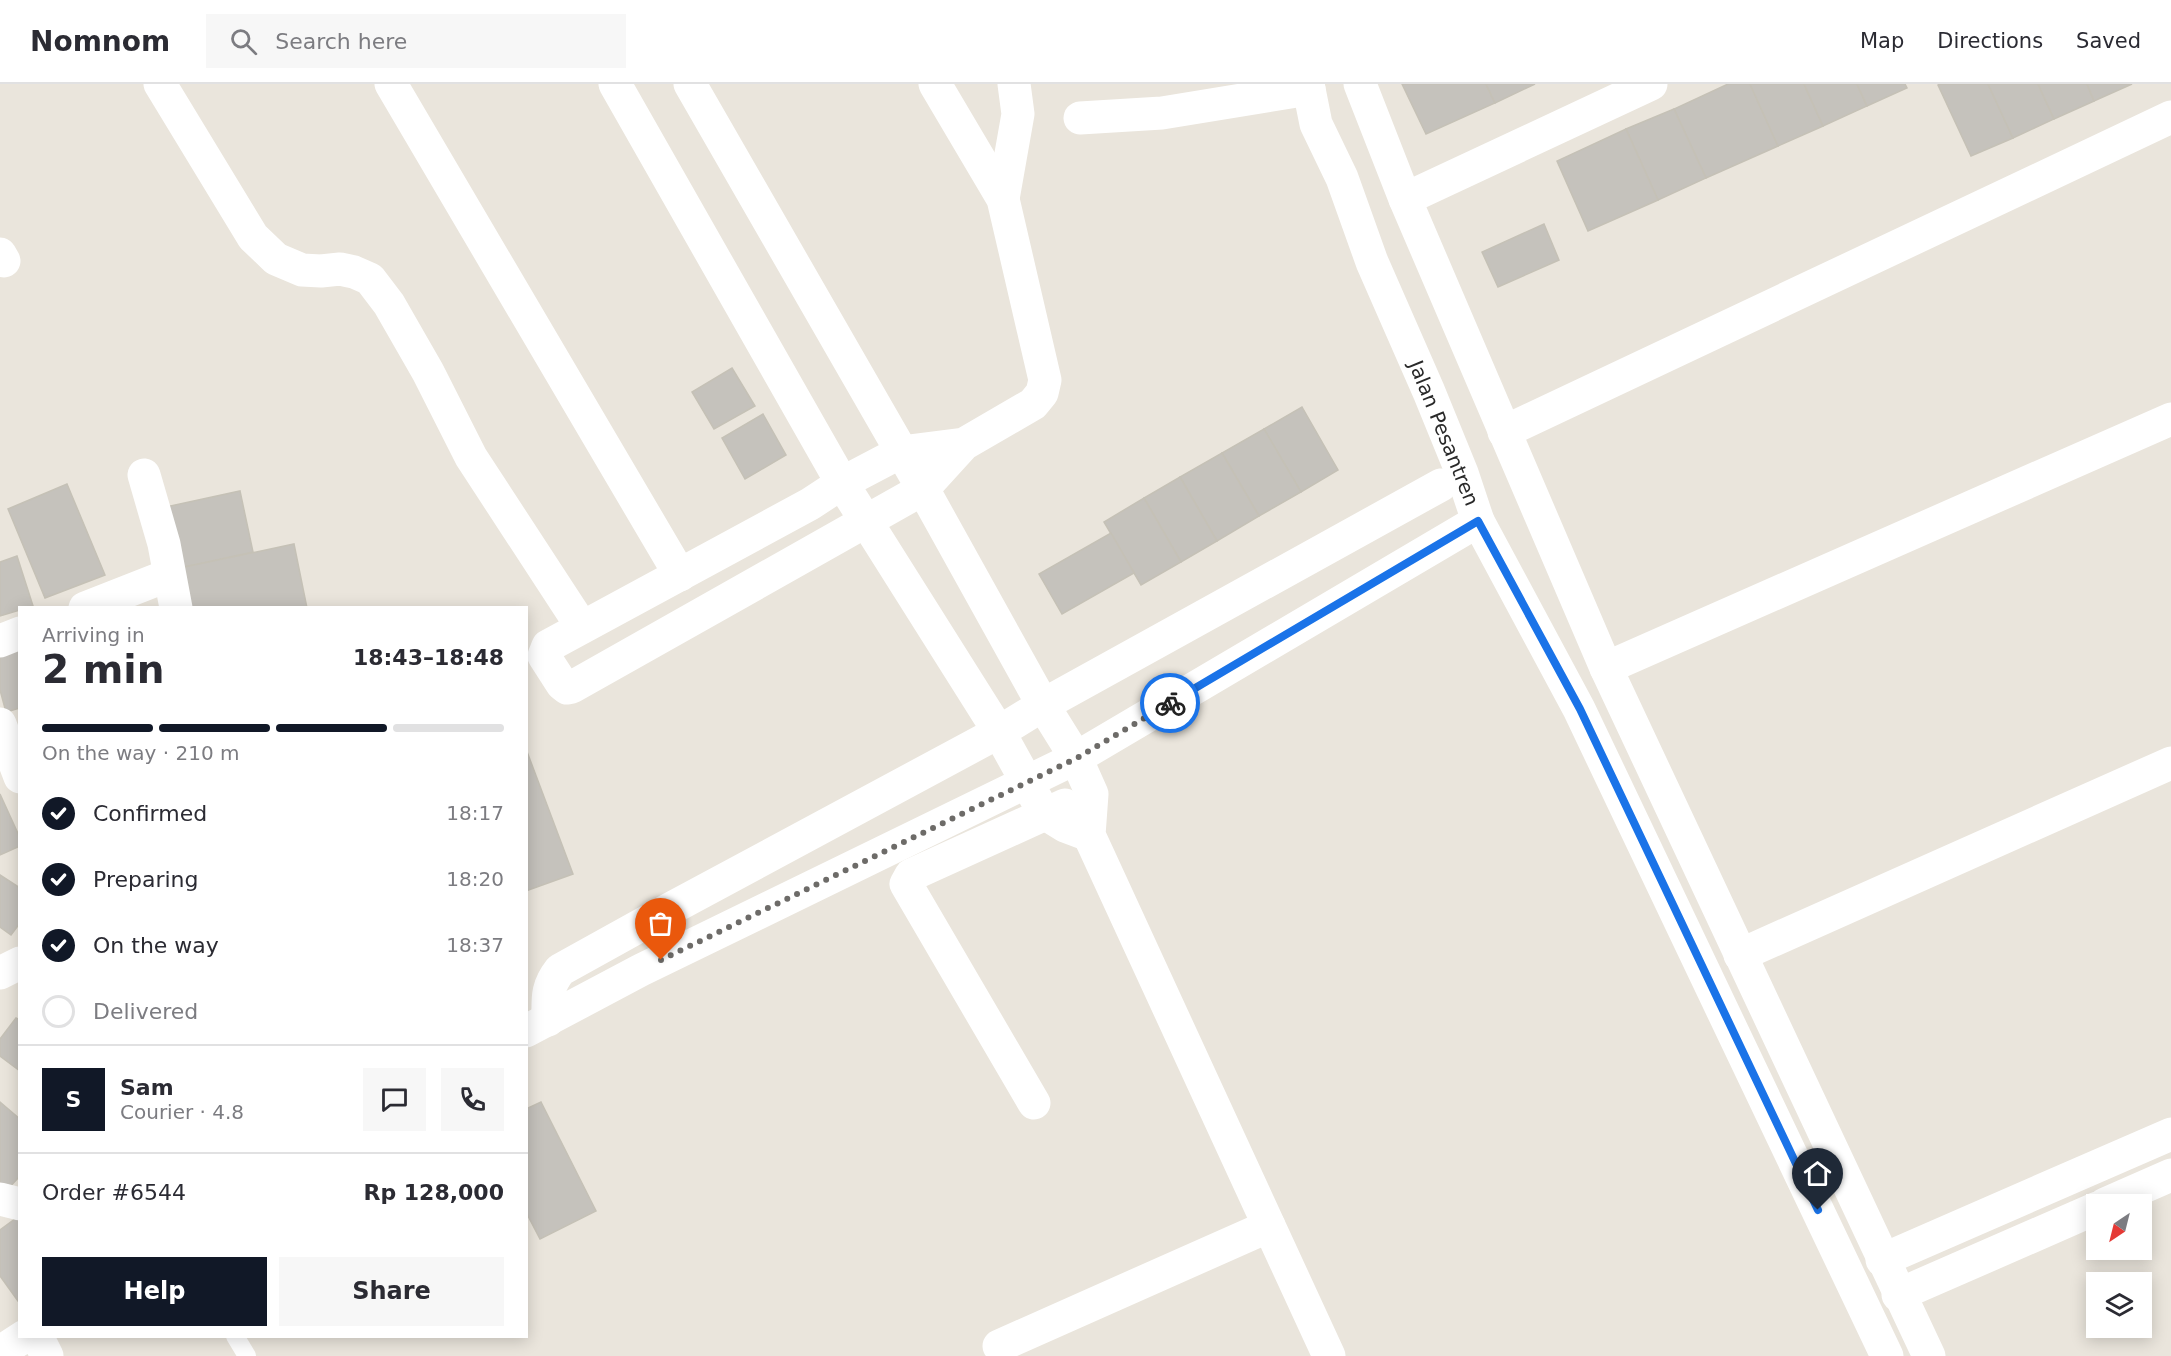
<!DOCTYPE html>
<meta charset="utf-8">
<style>
body{margin:0;font-family:"DejaVu Sans",sans-serif;background:#f7f7f7;color:#2b2b33;height:100vh;display:flex;flex-direction:column;font-size:22px;white-space:nowrap}
*{box-sizing:border-box;margin:0}
p{font-size:20px;color:#7c7c81}
.icon{flex:none;width:33px;height:33px;fill:none;stroke:currentColor;stroke-width:2;stroke-linecap:round;stroke-linejoin:round}
.map{position:relative;flex:1;overflow:hidden}
.sheet{position:absolute;left:18px;top:522px;width:510px;height:732px;display:flex;flex-direction:column;background:#fff;border-radius:0px;box-shadow:0 3px 15px #0003}
.sheet>*{flex:none}
.needle{width:39px;rotate:215deg}
.buttons{position:absolute;left:2086px;top:1110px;display:grid;gap:12px}
.buttons a{display:grid;place-items:center;width:66px;height:66px;border-radius:0px;background:#fff;box-shadow:0 3px 15px #0003;font-size:30px}
.pin{position:absolute;display:grid;place-items:center;width:51px;height:51px;color:#fff;margin:-62px -26px;border-radius:50% 50% 50% 0;rotate:-45deg;box-shadow:0 0 6px #0007}
.pin .icon{rotate:45deg}
.courier{position:absolute;display:grid;place-items:center;width:60px;height:60px;margin:-30px;border:4px solid #1a73e8;border-radius:50%;background:#fff;color:#222;box-shadow:0 2px 8px #0007}
.head em{font-style:normal;font-weight:700}
.head div{display:flex;flex-direction:column-reverse}
.head{display:flex;align-items:center;justify-content:space-between;height:102px;padding:0 24px}
h1{font-size:39px;font-weight:700;line-height:45px}
.bar{display:grid;grid-template-columns:repeat(4,1fr);gap:9px 6px;align-content:center;height:72px;padding:0 24px}
.bar i{height:8px;border-radius:4px;background:#e1e1e2}
.bar .selected{background:#111827}
.bar p{grid-column:span 4}
.line{display:flex;align-items:center;gap:15px;padding:0 24px;border-top:2px solid #e1e1e2}
.line div{flex:1}
.round{display:grid;place-items:center;flex:none;width:63px;height:63px;border-radius:0px;background:#f7f7f7}
ol{padding:0 24px;list-style:none}
li{display:flex;align-items:center;gap:18px;height:66px}
li p{margin-inline-start:auto}
li .icon{padding:6px;border-radius:50%;background:#111827;color:#fff;stroke-width:4}
li:last-child{color:#7c7c81}
li i{width:33px;height:33px;border:3px solid #e1e1e2;border-radius:50%}
.button{display:flex;gap:12px;margin-top:auto;padding:12px 24px}
.button a{flex:1;height:69px;border-radius:0px;background:#111827;color:#fff;font-size:24px;font-weight:700;line-height:69px;text-align:center}
.button a+a{background:#f7f7f7;color:#2b2b33}
header{display:flex;align-items:center;gap:36px;box-sizing:border-box;height:84px;padding:0 30px;background:#fff;border-bottom:2px solid #e1e1e2}
header strong{font-size:28px}
nav{display:flex;gap:33px;margin-inline-start:auto;font-size:21px}
.search{width:420px;height:54px;background:#f7f7f7;display:flex;align-items:center;gap:15px;box-sizing:border-box;padding:0 21px;border-radius:0px;color:#7c7c81;font-size:22px}
.map>svg:first-child{display:block}
</style>
<header>
<strong>Nomnom</strong>
<div class="search"><svg class="icon" aria-label="search" viewBox="0 0 24 24"><circle cx="10" cy="10" r="6"/><path d="M15 15l6 6"/></svg>Search here</div>
<nav><a>Map</a><a>Directions</a><a>Saved</a></nav>
</header>
<div class="map">
<svg width="2171" height="1272" viewBox="0 0 2171 1272">
<rect width="100%" height="100%" fill="#eae5dc"/>
<g fill="#c5c2bc" stroke="#c5c1b6" stroke-width="1.5">
<path d="M1402,0H1486L1495,19L1426,50Z"/>
<path d="M1486,0H1535L1495,19Z"/>
<path d="M1728,0H1750L1778,62L1706,94L1674,25Z"/>
<path d="M1750,0H1804L1823,42L1778,62Z"/>
<path d="M1804,0H1857L1867,22L1823,42Z"/>
<path d="M1857,0H1905L1907,4L1867,22Z"/>
<path d="M1940,0H1988L2013,54L1971,72L1938,1Z"/>
<path d="M1988,0H2038L2054,35L2013,54Z"/>
<path d="M2038,0H2087L2094,17L2054,35Z"/>
<path d="M2087,0H2132L2094,17Z"/>
<path d="M1674,25L1706,94L1658,116L1626,45Z"/>
<path d="M1626,45L1658,116L1588,147L1557,77Z"/>
<path d="M1544,140L1559,176L1498,203L1482,168Z"/>
<path d="M732,284L755,322L714,345L692,308Z"/>
<path d="M1302,323L1338,386L1301,408L1264,345Z"/>
<path d="M763,330L786,371L745,395L722,354Z"/>
<path d="M1264,345L1301,408L1259,432L1222,369Z"/>
<path d="M1222,369L1259,432L1217,457L1180,393Z"/>
<path d="M1180,393L1217,457L1181,478L1144,414Z"/>
<path d="M67,400L105,491L45,514L8,425Z"/>
<path d="M240,407L253,468L175,485L161,424Z"/>
<path d="M1144,414L1181,478L1141,501L1104,438Z"/>
<path d="M1111,449L1134,489L1062,530L1039,490Z"/>
<path d="M294,460L307,524H183L175,485Z"/>
<path d="M17,472L33,522L20,524V526L0,532V478Z"/>
<path d="M20,566V624L6,628L0,606V572Z"/>
<path d="M526,665L573,790L526,807Z"/>
<path d="M0,710L20,754V762L0,771Z"/>
<path d="M0,791L20,804V839L11,851L0,843Z"/>
<path d="M16,934L20,936V987L0,972V955Z"/>
<path d="M0,1018L20,1035V1092L5,1108L0,1104Z"/>
<path d="M541,1018L596,1127L540,1155L526,1128V1025Z"/>
<path d="M19,1132L20,1216L18,1217L0,1192V1146Z"/>
</g>
<g fill="none" stroke-linecap="round" stroke-linejoin="round">
<path stroke="#fff" stroke-width="18" d="M235,1252L247,1272"/>
<g stroke="#fff" stroke-width="33">
<path d="M160,0L253,153L276,175L302,186L321,187L340,185L354,188L370,195L389,220L428,288L471,373L582,543"/>
<path d="M391,0L680,491"/>
<path d="M615,0L842,399L999,648L1044,729L1065,742L1089,751"/>
<path d="M690,0L923,405L1043,621L1076,674L1092,710L1089,751L1329,1272"/>
<path d="M935,0L1003,115L1045,296L1042,309L1033,320L964,360L923,405L572,603L567,604L562,600L544,572L548,562L810,420L842,399L901,368L964,360"/>
<path d="M1360,0L1405,115L1606,584L1929,1272"/>
<path d="M1080,34L1162,29L1309,5"/>
<path d="M1003,115L1018,30L1014,0"/>
<path d="M1405,115L1651,0"/>
<path d="M0,170L4,177"/>
<path d="M1504,348L2171,33"/>
<path d="M144,391L164,460L176,524"/>
<path d="M1478,437L1579,625L1887,1272"/>
<path d="M85,524L169,491"/>
<path d="M0,557L20,549"/>
<path d="M1606,584L2171,335"/>
<path d="M0,640L20,693"/>
<path d="M1740,871L2171,679"/>
<path d="M0,889L20,879"/>
<path d="M548,936C548,914 546,904 560,886L670,825L999,648L1043,621L1441,401"/>
<path d="M1034,1019L906,800L911,791L1065,721"/>
<path d="M0,1115L20,1120"/>
<path d="M2105,1120L2171,1091"/>
<path d="M1882,1176L2171,1050"/>
<path d="M1898,1211L2097,1124"/>
<path d="M37,1252L47,1272"/>
<path d="M999,1262L1269,1142"/>
</g>
<g stroke="#fff" stroke-width="33">
<path d="M526,947L641,886L1076,674L1478,437L1462,389L1429,308L1372,178L1342,94L1316,40L1308,0"/>
<path d="M0,1268L25,1252"/>
</g>
</g>
<g fill="none" stroke-linecap="round" stroke-linejoin="round">
<path stroke="#6d6b68" stroke-width="6" stroke-dasharray="0 10.8" d="M661,876L1077,674L1170,619"/>
<path stroke="#1a73e8" stroke-width="8" d="M1170,619L1478,437L1580,625L1818,1126"/>
</g>
<g text-anchor="middle" stroke-width="5" stroke-linejoin="round" paint-order="stroke">
<g font-size="20" fill="#292929" stroke="#fff">
<text transform="translate(1444 349) rotate(68)" y="7">Jalan Pesantren</text>
</g>
</g>
</svg>
<div class="buttons">
<a><svg class="needle" viewBox="-14 -14 28 28"><path d="M0-13l5 13h-10z" fill="#e53935"/><path d="M0 13l5-13h-10z" fill="#7c7c81"/></svg></a>
<a><svg class="icon" aria-label="layers" viewBox="0 0 24 24"><path d="M12 4l9 5-9 5-9-5zM3 14l9 5 9-5"/></svg></a>
</div>
<div class="pin" style="left:661px;top:876px;background:#ea580c"><svg class="icon" aria-label="bag" viewBox="0 0 24 24"><path d="M5 8h14l-1 12H6zM9 8a3 3 0 0 1 6 0"/></svg></div>
<div class="pin" style="left:1818px;top:1126px;background:#1f2937"><svg class="icon" aria-label="home" viewBox="0 0 24 24"><path d="M3 11l9-7 9 7M6 9v11h12V9"/></svg></div>
<div class="courier" style="left:1170px;top:619px"><svg class="icon" aria-label="bike" viewBox="0 0 24 24"><circle cx="6" cy="16" r="4"/><circle cx="18" cy="16" r="4"/><path d="M6 16l4-8h5l3 8M10 8l3 8H6M13 5h3"/></svg></div>
<section class="sheet">
<div class="head"><div><h1>2 min</h1><p>Arriving in</p></div><em>18:43–18:48</em></div>
<div class="bar"><i class="selected"></i><i class="selected"></i><i class="selected"></i><i></i><p>On the way · 210 m</p></div>
<ol>
<li><svg class="icon" aria-label="check" viewBox="0 0 24 24"><path d="M5 12l5 5 9-10"/></svg>Confirmed<p>18:17</p></li>
<li><svg class="icon" aria-label="check" viewBox="0 0 24 24"><path d="M5 12l5 5 9-10"/></svg>Preparing<p>18:20</p></li>
<li><svg class="icon" aria-label="check" viewBox="0 0 24 24"><path d="M5 12l5 5 9-10"/></svg>On the way<p>18:37</p></li>
<li><i></i>Delivered</li>
</ol>
<div class="line" style="height:108px"><b class="round" style="background:#111827;color:#fff">S</b><div><b>Sam</b><p>Courier · 4.8</p></div><a class="round"><svg class="icon" aria-label="chat" viewBox="0 0 24 24"><path d="M4 5h16v11H9l-5 4z"/></svg></a><a class="round"><svg class="icon" aria-label="phone" viewBox="0 0 24 24"><path d="M5 4h4l2 5-3 2q2 4 5 5l2-3 5 2v4C11 20 4 13 5 4z"/></svg></a></div>
<div class="line" style="height:78px"><div>Order #6544</div><b>Rp 128,000</b></div>
<div class="button"><a>Help</a><a>Share</a></div>
</section>
</div>
